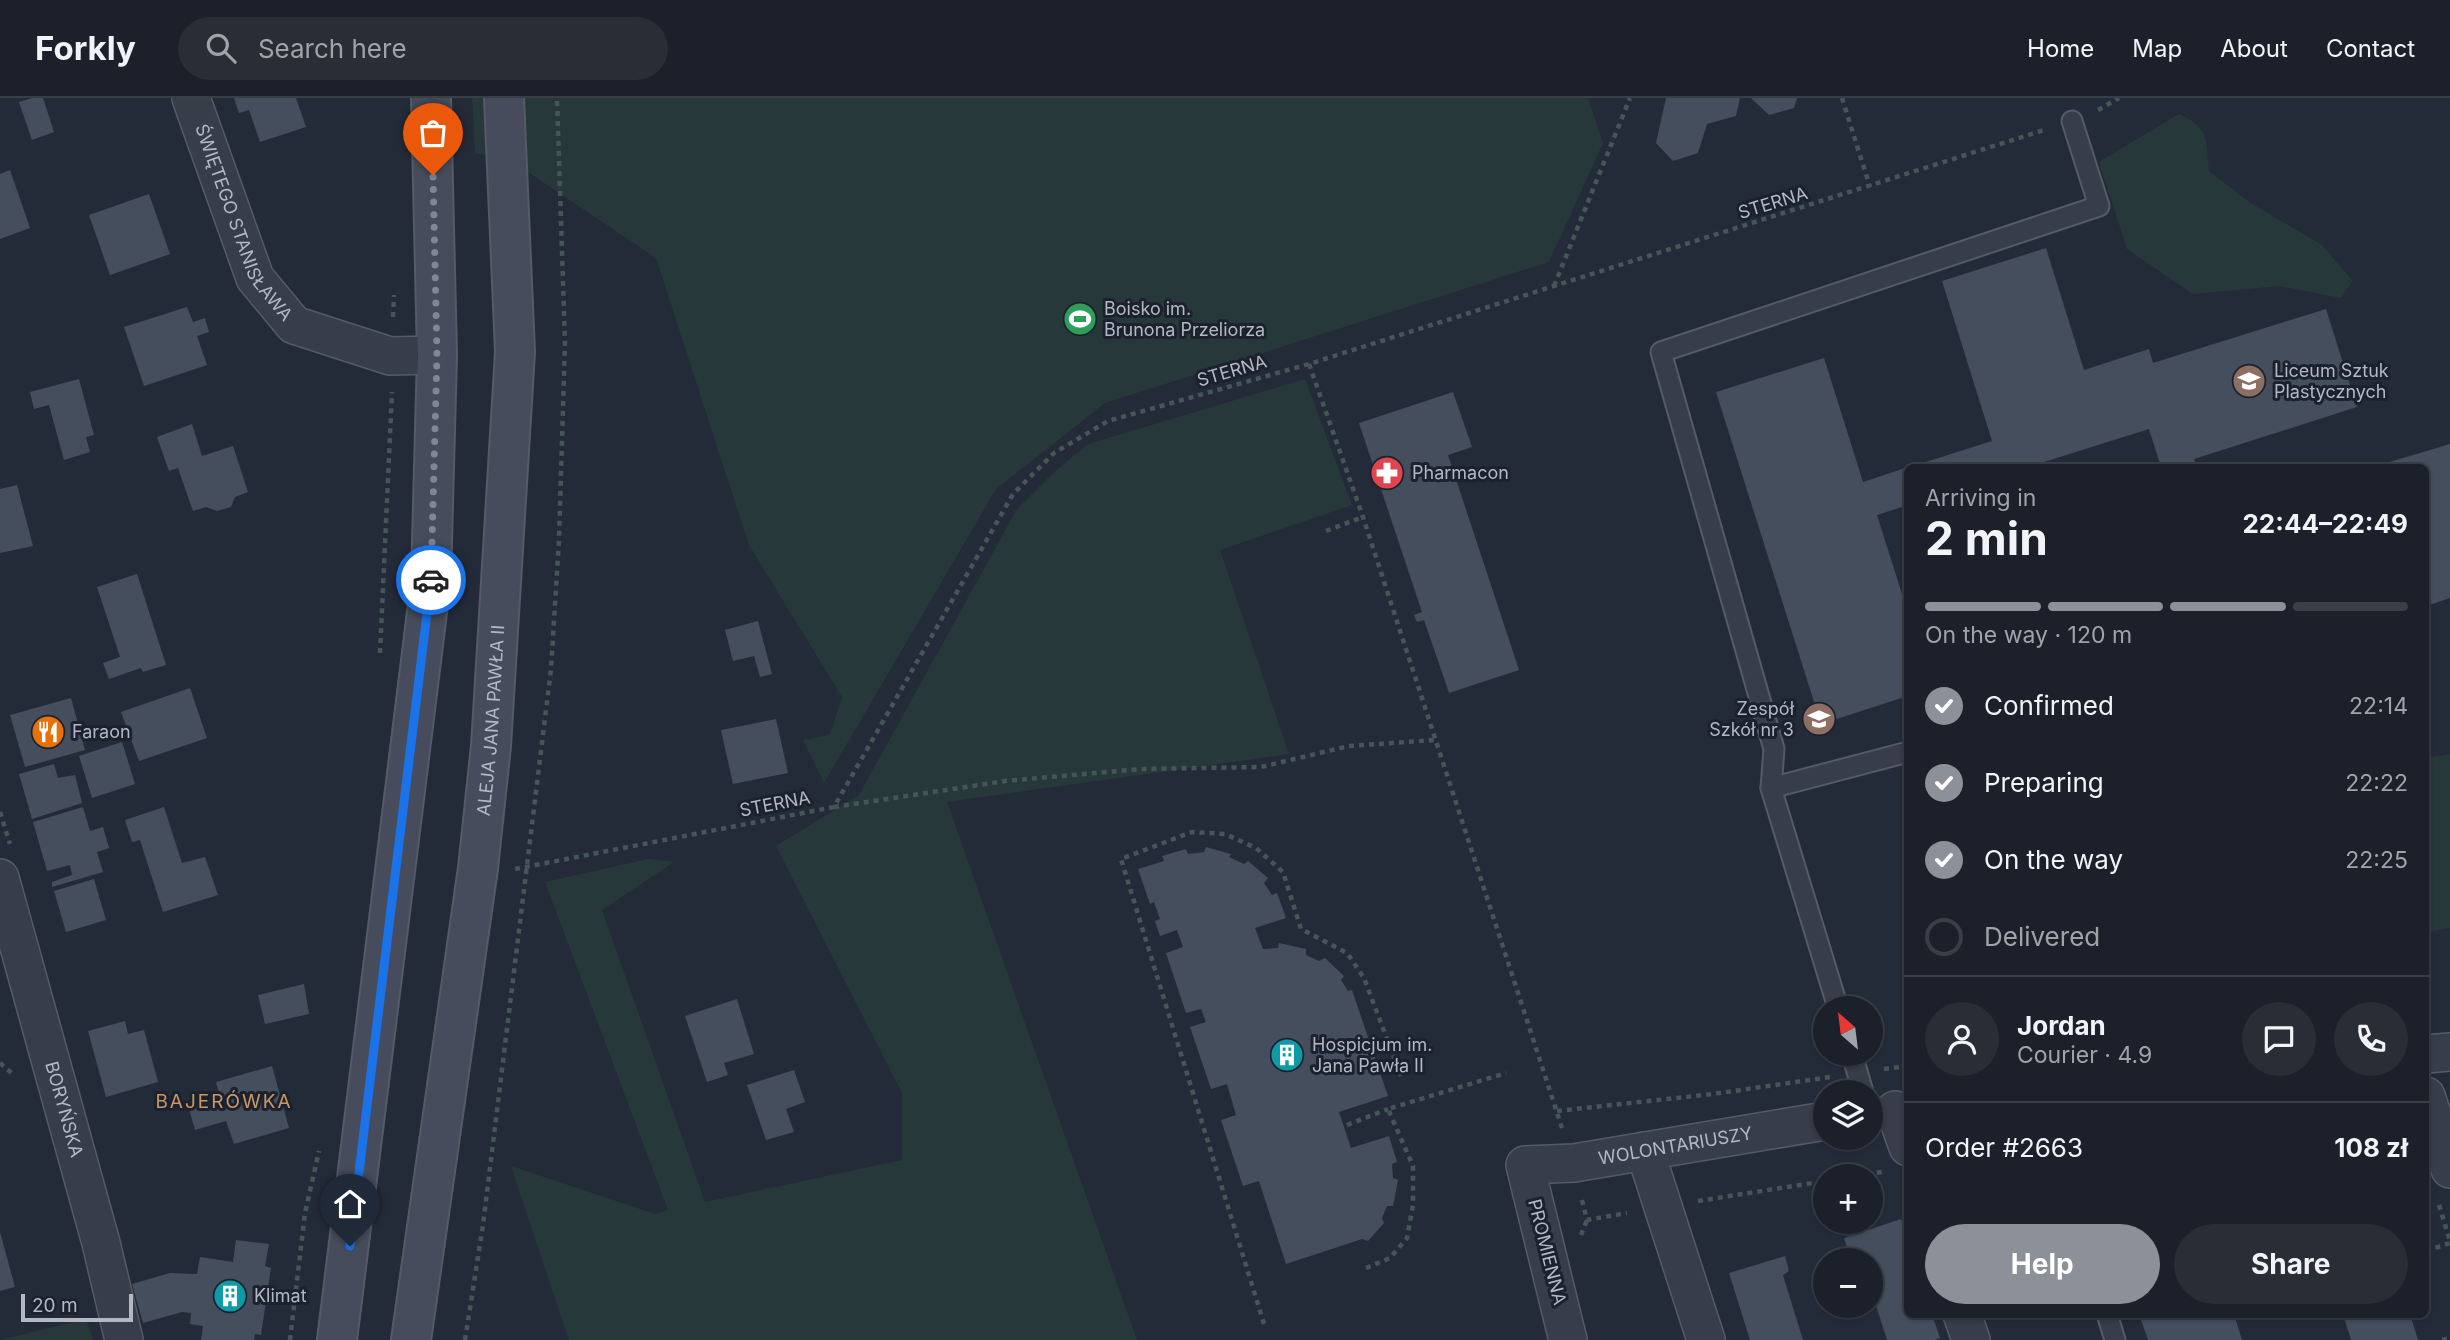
<!DOCTYPE html>
<meta charset="utf-8">
<style>
body{margin:0;font-family:Inter,sans-serif;background:#282d36;color:#f1f3f6;height:100vh;display:flex;flex-direction:column;font-size:26px;white-space:nowrap}
*{box-sizing:border-box;margin:0}
p{font-size:23px;color:#a0a3a8}
.icon{flex:none;width:38px;height:38px;fill:none;stroke:currentColor;stroke-width:2;stroke-linecap:round;stroke-linejoin:round}
.map{position:relative;flex:1;overflow:hidden}
.sheet{position:absolute;left:1904px;top:366px;width:525px;height:854px;display:flex;flex-direction:column;background:#1b202a;border-radius:10px;box-shadow:0 2px 5px #0004,0 0 0 2px #393e47}
.sheet>*{flex:none}
.needle{width:46px;rotate:332deg}
.fabs{position:absolute;left:1813px;top:898px;display:grid;gap:14px}
.fabs a{display:grid;place-items:center;width:70px;height:70px;border-radius:50%;background:#1b202a;box-shadow:0 2px 5px #0004,0 0 0 2px #393e47;font-size:35px}
.scale{position:absolute;left:21px;bottom:18px;width:112px;box-sizing:border-box;padding-left:7px;border:4px solid #b2b8c4;border-top:0;font-size:19px;line-height:24px;white-space:nowrap;color:#b2b8c4;-webkit-text-stroke:5px #1c222d;paint-order:stroke}
.pin{position:absolute;display:grid;place-items:center;width:60px;height:60px;color:#fff;margin:-72px -30px;border-radius:50% 50% 50% 0;rotate:-45deg;box-shadow:0 0 7px #0007}
.pin .icon{rotate:45deg}
.courier{position:absolute;display:grid;place-items:center;width:70px;height:70px;margin:-35px;border:5px solid #1a73e8;border-radius:50%;background:#fff;color:#222;box-shadow:0 2px 9px #0007}
.summary em{font-style:normal;font-weight:700}
.summary div{display:flex;flex-direction:column-reverse}
.summary{display:flex;align-items:center;justify-content:space-between;height:119px;padding:0 21px}
h1{font-size:46px;font-weight:700;line-height:52px}
.bar{display:grid;grid-template-columns:repeat(4,1fr);gap:10px 7px;align-content:center;height:84px;padding:0 21px}
.bar i{height:9px;border-radius:5px;background:#393e47}
.bar .selected{background:#8c9099}
.bar p{grid-column:span 4}
.line{display:flex;align-items:center;gap:18px;padding:0 21px;border-top:2px solid #393e47}
.line div{flex:1}
.round{display:grid;place-items:center;flex:none;width:74px;height:74px;border-radius:37px;background:#282d36}
ol{padding:0 21px;list-style:none}
li{display:flex;align-items:center;gap:21px;height:77px}
li p{margin-inline-start:auto}
li .icon{padding:7px;border-radius:50%;background:#8c9099;color:#fff;stroke-width:4}
li:last-child{color:#a0a3a8}
li i{width:38px;height:38px;border:4px solid #393e47;border-radius:50%}
.primary-button{display:flex;gap:14px;margin-top:auto;padding:14px 21px}
.primary-button a{flex:1;height:80px;border-radius:42px;background:#8c9099;color:#fff;font-size:28px;font-weight:700;line-height:80px;text-align:center}
.primary-button a+a{background:#282d36;color:#f1f3f6}
header{display:flex;align-items:center;gap:42px;box-sizing:border-box;height:98px;padding:0 35px;background:#1b202a;border-bottom:2px solid #393e47}
header strong{font-size:33px}
nav{display:flex;gap:38px;margin-inline-start:auto;font-size:24px}
.search{width:490px;height:63px;background:#282d36;display:flex;align-items:center;gap:18px;box-sizing:border-box;padding:0 24px;border-radius:38px;color:#a0a3a8;font-size:26px}
.map>svg:first-child{display:block}
</style>
<header>
<strong>Forkly</strong>
<div class="search"><svg class="icon" aria-label="search" viewBox="0 0 24 24"><circle cx="10" cy="10" r="6"/><path d="M15 15l6 6"/></svg>Search here</div>
<nav><a>Home</a><a>Map</a><a>About</a><a>Contact</a></nav>
</header>
<div class="map">
<svg width="2450" height="1242" viewBox="0 0 2450 1242">
<rect width="100%" height="100%" fill="#242b38"/>
<g fill="#27383a">
<path d="M472,0H1588L1603,45L1549,164L1105,305L996,391L824,685L803,642L830,637L842,599L749,447L656,160L510,62L475,55Z"/>
<path d="M2179,16C2210,30 2206,42 2209,73L2249,104L2322,147L2353,183L2341,200L2280,188L2193,196L2127,151L2099,64Z"/>
<path d="M1305,281L1352,407L1220,452L1289,656L947,704L1137,1242H569L511,1068L655,1116L668,1112L545,784L648,761L674,764L602,812L705,1104L902,1062V995L776,748L859,697L1017,411L1053,375L1088,346Z"/>
<path d="M2450,656V830L2426,834V660Z"/>
<path d="M86,1221L93,1242H1Z"/>
</g>
<g fill="#454e5c">
<path d="M32,0H43L54,34L32,42L19,4Z"/>
<path d="M234,0H296L306,29L260,44L249,12L239,15Z"/>
<path d="M1666,0H1740L1736,18L1707,26L1698,55L1673,63L1656,45Z"/>
<path d="M1751,0H1797L1794,10L1769,17Z"/>
<path d="M10,72L30,130L0,141V76Z"/>
<path d="M149,96L170,156L110,177L89,117Z"/>
<path d="M2046,150L2084,272L2149,251L2153,265L2326,211L2357,309L2194,361L2197,369H2161L2149,331L2028,369H1910L1992,343L1942,183Z"/>
<path d="M187,209L193,224L205,220L209,234L197,238L207,267L144,288L124,229Z"/>
<path d="M1824,260L1863,384L1908,369V407L1877,417L1908,515V598L1821,626L1716,294Z"/>
<path d="M79,281L94,337L86,339L90,354L64,362L49,307L34,311L30,294Z"/>
<path d="M1453,294L1472,349L1448,357L1519,572L1449,595L1424,522L1417,524L1414,517L1422,514L1359,325Z"/>
<path d="M192,326L202,358L233,348L248,394L235,399L231,409L217,413L206,409L193,413L178,370L169,373L157,339Z"/>
<path d="M2450,346V500L2426,508V369H2373Z"/>
<path d="M17,387L33,448L0,455V391Z"/>
<path d="M137,476L166,567L143,574L141,570L109,581L103,565L120,559L97,489Z"/>
<path d="M758,523L772,576L760,579L754,558L733,563L725,532Z"/>
<path d="M190,590L207,640L139,663L121,614Z"/>
<path d="M71,600L85,652L25,669L10,617Z"/>
<path d="M776,621L788,675L733,686L721,632Z"/>
<path d="M122,644L135,686L92,700L79,658Z"/>
<path d="M54,666L58,680L75,677L82,705L32,721L19,676Z"/>
<path d="M83,709L90,733L103,729L109,750L97,754L103,774L52,789V784L72,777L70,767L47,773L33,724Z"/>
<path d="M164,709L182,765L205,759L218,797L163,814L140,742L132,744L125,722Z"/>
<path d="M1206,749L1231,756L1229,759L1244,766L1248,763L1268,780L1264,785L1272,797L1277,795L1286,820L1255,830L1263,851L1278,850L1279,845L1306,851V857L1319,863L1325,860L1344,878L1341,882L1348,893L1352,892L1388,998L1339,1014L1351,1050L1389,1038L1397,1064L1392,1066L1393,1080L1398,1082L1393,1108H1387L1382,1120L1384,1125L1368,1143L1362,1141L1286,1166L1259,1083L1243,1088L1221,1022L1236,1017L1227,986L1211,991L1190,929L1206,924L1201,911L1186,915L1166,855L1183,849L1177,832L1160,838L1155,823L1160,821L1154,804L1150,806L1138,771L1164,763L1162,758L1186,751L1188,756L1204,754Z"/>
<path d="M94,781L106,822L66,834L54,793Z"/>
<path d="M304,886L309,916L265,926L258,897Z"/>
<path d="M737,901L754,956L724,965L728,977L707,984L685,918Z"/>
<path d="M125,923L128,936L144,932L158,984L106,999L88,933Z"/>
<path d="M272,968L289,1030L234,1046L226,1023L195,1032L187,1004L219,995L216,984Z"/>
<path d="M794,972L805,1004L786,1011L794,1034L766,1042L747,987Z"/>
<path d="M1901,1121L1908,1141V1216H1932L1940,1240L1935,1242H1887L1871,1192V1162H1861L1858,1153L1849,1155L1844,1140Z"/>
<path d="M0,1134L15,1189L0,1193Z"/>
<path d="M236,1142L269,1146L265,1168L271,1170L261,1237L255,1236L254,1242H201L203,1228L190,1226L191,1215L182,1214L143,1225L132,1186L170,1175L197,1176L200,1159L233,1164Z"/>
<path d="M1785,1158L1789,1173L1783,1177L1803,1242H1750L1729,1175Z"/>
<path d="M2139,1216H2234L2242,1242H2148Z"/>
<path d="M2343,1216H2410L2418,1242H2351Z"/>
</g>
<g fill="none" stroke-linecap="round" stroke-linejoin="round">
<defs>
<g id="lane">
<path d="M1771,690L1908,654"/>
<path d="M1838,910L1771,690L1774,651L1661,254L2099,108L2072,23"/>
<path d="M1852,956L1863,994"/>
<path d="M2107,1216L2115,1242"/>
</g>
<g id="street">
<path id="s1" d="M191,0L255,180L294,227L390,258L437,257"/>
<path id="s2" d="M0,780L101,1145L124,1242"/>
<path d="M2426,956L2450,954"/>
<path d="M2426,998L2450,1071"/>
<path d="M1895,1012L1908,1049"/>
<path d="M1645,1053L1706,1242"/>
<path d="M1962,1216L1971,1242"/>
<path id="s3" d="M1568,1242L1525,1067L1574,1065L1825,1023"/>
</g>
<g id="secondary">
<path d="M337,1242L431,482L437,257L431,0"/>
<path id="s4" d="M411,1242L478,770L491,648L515,254L504,0"/>
</g>
</defs>
<use href="#lane" stroke="#555b66" stroke-width="23"/>
<use href="#street" stroke="#555b66" stroke-width="40"/>
<use href="#secondary" stroke="#555b66" stroke-width="42"/>
<g stroke="#455558" stroke-width="4.5" stroke-dasharray="5 5" stroke-linecap="butt">
<path d="M1842,0L1870,89"/>
<path d="M2098,12L2119,0"/>
<path d="M1554,188L1630,0"/>
<path d="M393,219L394,197"/>
<path d="M1309,266L1363,419L1562,1030"/>
<path d="M1326,433L1363,419"/>
<path d="M380,555L392,294"/>
<path d="M834,709L1005,683L1141,671L1261,669L1349,648L1435,642"/>
<path d="M0,714L10,746"/>
<path d="M515,771L834,709L1013,396L1054,355L1108,323L1309,266L2044,32"/>
<path d="M0,965L15,978"/>
<path d="M1884,971L1908,968"/>
<path d="M1557,1013L1713,996L1830,979"/>
<path d="M1347,1027L1388,1011"/>
<path d="M1857,1078L1882,1074"/>
<path d="M1582,1102L1587,1122L1627,1115"/>
<path d="M1698,1103L1825,1083"/>
<path d="M2439,1107L2450,1143"/>
<path d="M1581,1137L1587,1122"/>
<path d="M2426,1153L2450,1145"/>
<path d="M1366,1170L1390,1160L1407,1140L1413,1107V1068L1388,1011L1506,975"/>
<path d="M1264,1226L1121,761L1192,734L1225,736L1256,750L1283,774L1301,831L1347,855L1364,880L1401,978"/>
<path d="M290,1242L305,1115L319,1053"/>
<path d="M465,1242L483,1127L551,571L559,442L565,244L557,0"/>
<path d="M2442,1242L2450,1240"/>
</g>
<use href="#lane" stroke="#373d49" stroke-width="19"/>
<use href="#street" stroke="#373d49" stroke-width="37"/>
<use href="#secondary" stroke="#464c5b" stroke-width="38"/>
</g>
<g fill="none" stroke-linecap="round" stroke-linejoin="round">
<path stroke="#808793" stroke-width="7" stroke-dasharray="0 12.6" d="M431,482L437,257L433,77"/>
<path stroke="#1a73e8" stroke-width="9" d="M350,1148L431,482"/>
</g>
<defs>
<symbol id="stadium-disc" viewBox="-11 -11 22 22"><circle r="9.5" fill="#2e9e5b" stroke="#1c222d"/><path d="M0-5a6.5 5 0 1 0 0 10a6.5 5 0 1 0 0-10ZM-3.5-1.8h7v3.6h-7Z" fill="#fff"/></symbol>
<symbol id="school-disc" viewBox="-11 -11 22 22"><circle r="9.5" fill="#8d6e63" stroke="#1c222d"/><path d="M0-5L7-2L0 1L-7-2ZM-4 1L0 2.5L4 1V4Q0 6-4 4Z" fill="#fff"/></symbol>
<symbol id="pharmacy-disc" viewBox="-11 -11 22 22"><circle r="9.5" fill="#e0444e" stroke="#1c222d"/><path d="M-2-6h4v4h4v4h-4v4h-4v-4h-4v-4h4Z" fill="#fff"/></symbol>
<symbol id="restaurant-disc" viewBox="-11 -11 22 22"><circle r="9.5" fill="#e8710a" stroke="#1c222d"/><path d="M-5-6h1v4h1v-4h1v4h1v-4h1v5L-1.5 .5V6h-2V.5L-5-1ZM5-6V6H3V1.5H1.5Q1.5-4 5-6Z" fill="#fff"/></symbol>
<symbol id="building-disc" viewBox="-11 -11 22 22"><circle r="9.5" fill="#0f9aa8" stroke="#1c222d"/><path d="M-4-6H4V6H1V3H-1V6H-4ZM-2.5-4.3h1.7v1.8h-1.7ZM.8-4.3h1.7v1.8H.8ZM-2.5-1h1.7V.8h-1.7ZM.8-1h1.7V.8H.8Z" fill="#fff"/></symbol>
</defs>
<g fill-rule="evenodd">
<use href="#stadium-disc" x="1061" y="202" width="38" height="38"/>
<use href="#school-disc" x="2230" y="264" width="38" height="38"/>
<use href="#pharmacy-disc" x="1368" y="356" width="38" height="38"/>
<use href="#school-disc" x="1800" y="602" width="38" height="38"/>
<use href="#restaurant-disc" x="29" y="615" width="38" height="38"/>
<use href="#building-disc" x="1268" y="938" width="38" height="38"/>
<use href="#building-disc" x="211" y="1179" width="38" height="38"/>
</g>
<g text-anchor="middle" stroke-width="6" stroke-linejoin="round" paint-order="stroke">
<g font-size="18" fill="#b2b8c4" stroke="#1c222d">
<text transform="translate(1773 105) rotate(-17)" y="6">STERNA</text>
<text dy="6" stroke="none"><textPath href="#s1" startOffset="136">ŚWIĘTEGO STANISŁAWA</textPath></text>
<text transform="translate(1232 273) rotate(-16)" y="6">STERNA</text>
<text dy="6" stroke="none"><textPath href="#s4" startOffset="625">ALEJA JANA PAWŁA II</textPath></text>
<text transform="translate(775 706) rotate(-11)" y="6">STERNA</text>
<text dy="6" stroke="none"><textPath href="#s2" startOffset="240">BORYŃSKA</textPath></text>
<text dy="6" stroke="none"><textPath href="#s3" startOffset="332">WOLONTARIUSZY</textPath></text>
<text transform="translate(1547 1154) rotate(76)" y="6">PROMIENNA</text>
</g>
<g font-size="18" fill="#b2b8c4" stroke="#1c222d" text-anchor="start">
<text x="1104" y="217">Boisko im.<tspan x="1104" dy="21">Brunona Przeliorza</tspan></text>
<text x="2274" y="279">Liceum Sztuk<tspan x="2274" dy="21">Plastycznych</tspan></text>
<text x="1412" y="381">Pharmacon</text>
<text x="1794" y="617" text-anchor="end">Zespół<tspan x="1794" dy="21">Szkół nr 3</tspan></text>
<text x="72" y="640">Faraon</text>
<text x="1312" y="953">Hospicjum im.<tspan x="1312" dy="21">Jana Pawła II</tspan></text>
<text x="254" y="1204">Klimat</text>
</g>
<g font-size="19" letter-spacing="2" fill="#ca9868" stroke="#1c222d">
<text x="224" y="1010">BAJERÓWKA</text>
</g>
</g>
</svg>
<div class="fabs">
<a><svg class="needle" viewBox="-14 -14 28 28"><path d="M0-13l5 13h-10z" fill="#e53935"/><path d="M0 13l5-13h-10z" fill="#a0a3a8"/></svg></a>
<a><svg class="icon" aria-label="layers" viewBox="0 0 24 24"><path d="M12 4l9 5-9 5-9-5zM3 14l9 5 9-5"/></svg></a>
<a>+</a>
<a>−</a>
</div>
<div class="scale">20 m</div>
<div class="pin" style="left:433px;top:77px;background:#ea580c"><svg class="icon" aria-label="bag" viewBox="0 0 24 24"><path d="M5 8h14l-1 12H6zM9 8a3 3 0 0 1 6 0"/></svg></div>
<div class="pin" style="left:350px;top:1148px;background:#1f2937"><svg class="icon" aria-label="home" viewBox="0 0 24 24"><path d="M3 11l9-7 9 7M6 9v11h12V9"/></svg></div>
<div class="courier" style="left:431px;top:482px"><svg class="icon" aria-label="car" viewBox="0 0 24 24"><path d="M5 17H2v-5l4-1 3-4h7l3 4 3 1v5h-3M9 17h6M6 11h13"/><circle cx="7" cy="17" r="2"/><circle cx="17" cy="17" r="2"/></svg></div>
<section class="sheet">
<div class="summary"><div><h1>2 min</h1><p>Arriving in</p></div><em>22:44–22:49</em></div>
<div class="bar"><i class="selected"></i><i class="selected"></i><i class="selected"></i><i></i><p>On the way · 120 m</p></div>
<ol>
<li><svg class="icon" aria-label="check" viewBox="0 0 24 24"><path d="M5 12l5 5 9-10"/></svg>Confirmed<p>22:14</p></li>
<li><svg class="icon" aria-label="check" viewBox="0 0 24 24"><path d="M5 12l5 5 9-10"/></svg>Preparing<p>22:22</p></li>
<li><svg class="icon" aria-label="check" viewBox="0 0 24 24"><path d="M5 12l5 5 9-10"/></svg>On the way<p>22:25</p></li>
<li><i></i>Delivered</li>
</ol>
<div class="line" style="height:126px"><a class="round"><svg class="icon" aria-label="person" viewBox="0 0 24 24"><circle cx="12" cy="8" r="4"/><path d="M4 21q1-7 8-7t8 7"/></svg></a><div><b>Jordan</b><p>Courier · 4.9</p></div><a class="round"><svg class="icon" aria-label="chat" viewBox="0 0 24 24"><path d="M4 5h16v11H9l-5 4z"/></svg></a><a class="round"><svg class="icon" aria-label="phone" viewBox="0 0 24 24"><path d="M5 4h4l2 5-3 2q2 4 5 5l2-3 5 2v4C11 20 4 13 5 4z"/></svg></a></div>
<div class="line" style="height:91px"><div>Order #2663</div><b>108 zł</b></div>
<div class="primary-button"><a>Help</a><a>Share</a></div>
</section>
</div>
